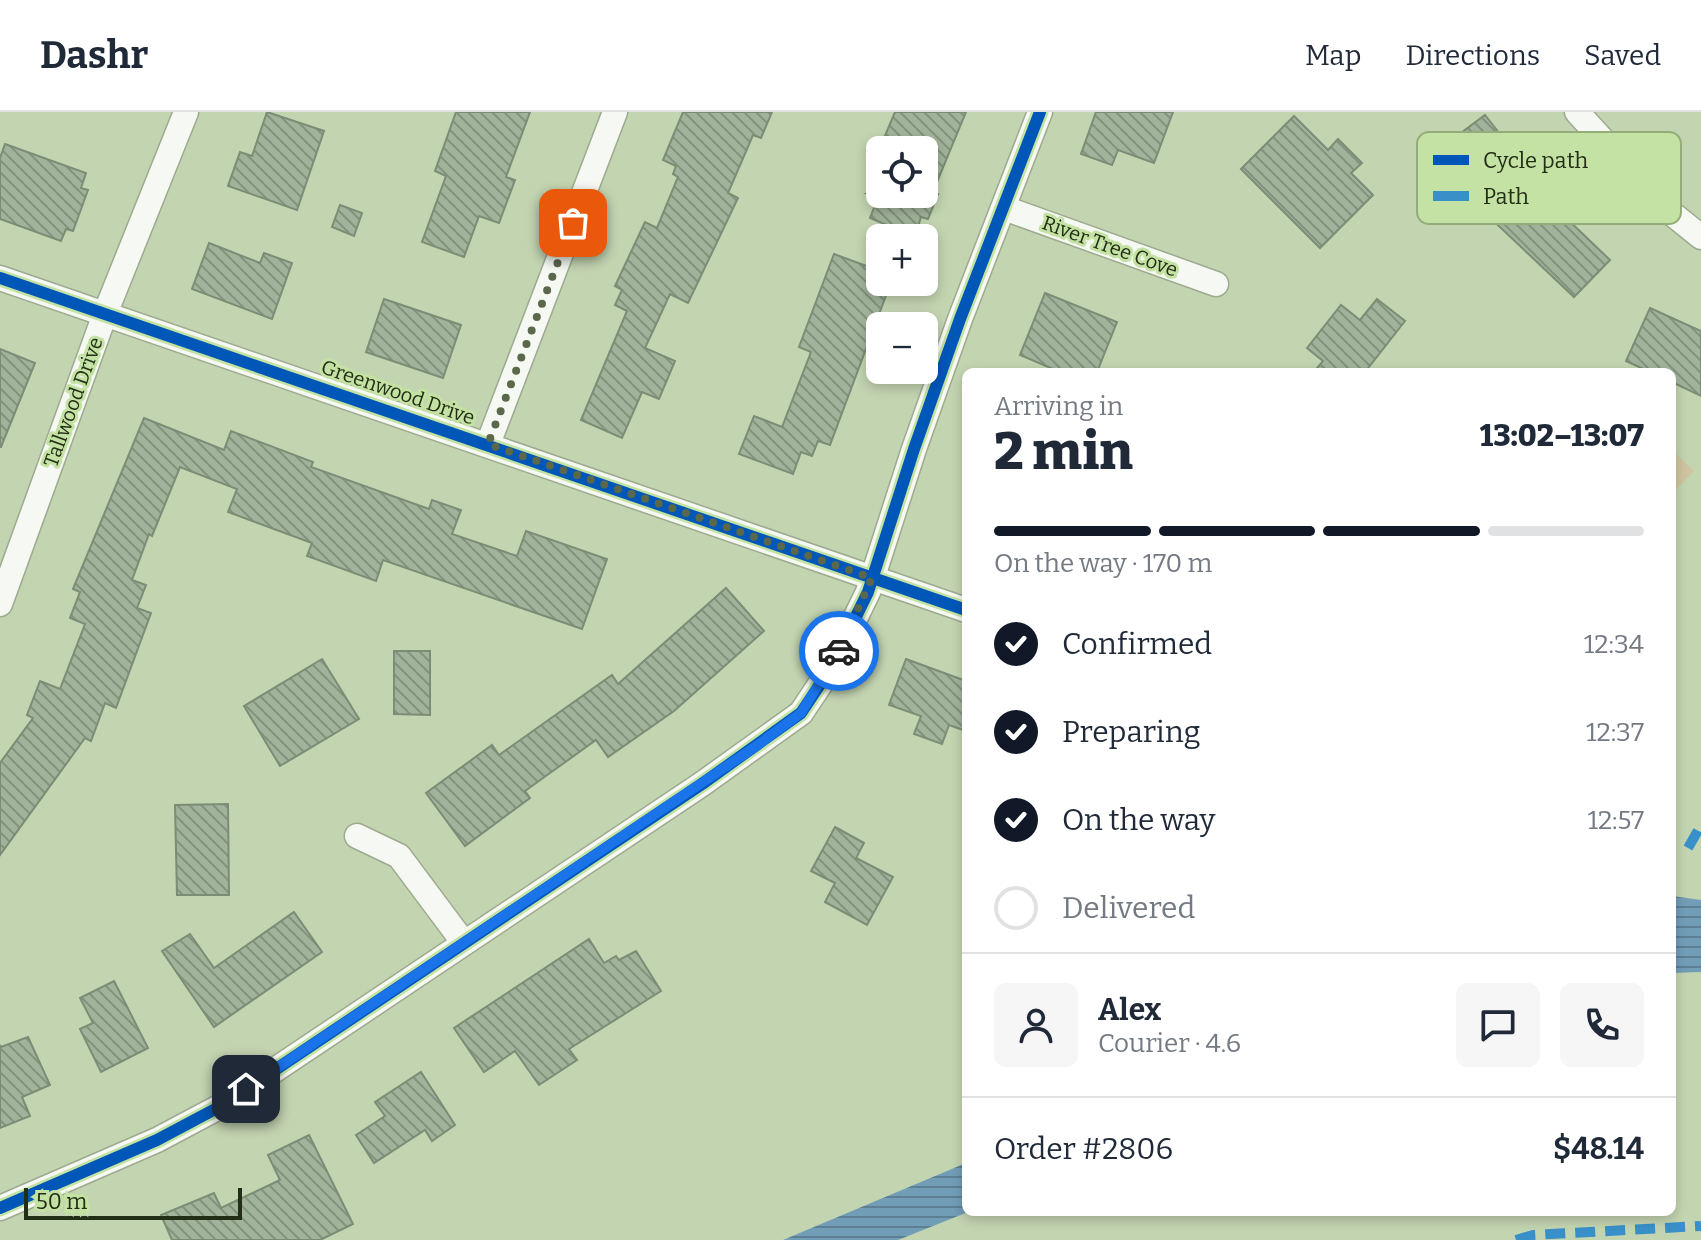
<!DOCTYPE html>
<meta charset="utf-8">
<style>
body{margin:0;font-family:Bitter,serif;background:#f6f6f7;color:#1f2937;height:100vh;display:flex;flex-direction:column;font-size:30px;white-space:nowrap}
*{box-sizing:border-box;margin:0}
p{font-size:26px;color:#747a83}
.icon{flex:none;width:44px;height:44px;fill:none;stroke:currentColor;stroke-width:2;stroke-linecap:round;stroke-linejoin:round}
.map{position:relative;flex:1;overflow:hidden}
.panel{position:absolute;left:962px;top:256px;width:714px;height:848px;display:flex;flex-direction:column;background:#fff;border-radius:12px;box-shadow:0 4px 12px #0003}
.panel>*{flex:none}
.fabs{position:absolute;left:866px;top:24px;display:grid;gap:16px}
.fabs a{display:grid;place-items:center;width:72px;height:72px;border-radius:12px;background:#fff;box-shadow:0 4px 12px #0003;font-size:40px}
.scale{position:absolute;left:24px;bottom:20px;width:218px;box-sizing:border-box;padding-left:8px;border:4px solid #232e16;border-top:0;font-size:22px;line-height:28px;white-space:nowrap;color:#232e16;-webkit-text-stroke:6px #c4e2a3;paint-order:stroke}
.pin{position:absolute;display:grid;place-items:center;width:68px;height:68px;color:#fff;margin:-34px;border-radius:16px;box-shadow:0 4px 12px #0006}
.courier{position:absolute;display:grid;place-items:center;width:80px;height:80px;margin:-40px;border:6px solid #1a73e8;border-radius:50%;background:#fff;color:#222;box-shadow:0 2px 10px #0007}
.summary em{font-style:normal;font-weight:800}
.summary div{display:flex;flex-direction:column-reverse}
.summary{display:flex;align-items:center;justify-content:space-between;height:136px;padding:0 32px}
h1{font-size:52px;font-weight:800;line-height:60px}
.bar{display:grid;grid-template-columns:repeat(4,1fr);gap:12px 8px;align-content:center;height:96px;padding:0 32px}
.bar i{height:10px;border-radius:6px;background:#e0e1e3}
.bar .active{background:#111827}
.bar p{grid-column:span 4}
.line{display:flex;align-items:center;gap:20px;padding:0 32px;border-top:2px solid #e0e1e3}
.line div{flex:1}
.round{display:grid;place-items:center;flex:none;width:84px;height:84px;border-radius:12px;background:#f6f6f7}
ol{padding:0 32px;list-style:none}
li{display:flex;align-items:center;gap:24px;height:88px}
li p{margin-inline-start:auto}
li .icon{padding:8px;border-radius:50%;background:#111827;color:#fff;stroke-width:4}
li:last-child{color:#747a83}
li i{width:44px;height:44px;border:4px solid #e0e1e3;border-radius:50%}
header{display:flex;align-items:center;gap:48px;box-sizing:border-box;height:112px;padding:0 40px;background:#fff;border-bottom:2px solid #e0e1e3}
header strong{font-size:38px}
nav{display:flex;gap:44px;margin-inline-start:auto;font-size:28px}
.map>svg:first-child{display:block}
</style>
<header>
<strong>Dashr</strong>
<nav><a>Map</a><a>Directions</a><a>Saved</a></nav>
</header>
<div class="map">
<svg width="1701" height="1128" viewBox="0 0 1701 1128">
<defs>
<pattern id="water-rules" width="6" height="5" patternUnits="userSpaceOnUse" patternTransform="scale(2)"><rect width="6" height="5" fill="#729db7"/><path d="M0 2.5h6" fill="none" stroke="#5d8094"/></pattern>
<pattern id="building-back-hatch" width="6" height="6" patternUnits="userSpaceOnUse" patternTransform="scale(2)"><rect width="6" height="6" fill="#a1b49b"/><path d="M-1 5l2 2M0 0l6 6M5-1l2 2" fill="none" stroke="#83937d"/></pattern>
</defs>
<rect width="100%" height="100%" fill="#c3d4b1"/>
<path fill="#cfc4a0" d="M1672,338L1694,359L1672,382Z"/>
<g fill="url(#water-rules)">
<path d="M1672,784L1701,788V860L1672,861Z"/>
<path d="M966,1051L968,1100L898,1128H783Z"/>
</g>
<g fill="url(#building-back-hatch)" stroke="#7b8d75" stroke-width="2">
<path d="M267,0L324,19L297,98L228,74L240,40L252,44Z"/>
<path d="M456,0H530L506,65L515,68L499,111L479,104L464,145L422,130L446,64L435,59Z"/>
<path d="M683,0H772L761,26L753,23L728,81L738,86L688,191L670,182L645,236L675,249L659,287L642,280L622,326L581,308L627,199L615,193L622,178L615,174L645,110L657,116L678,65L673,62L676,54L663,48Z"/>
<path d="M895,0H966L932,82H938L928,107L921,105L915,125L870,106L877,88L867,82H924V38H879Z"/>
<path d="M1096,0H1173L1154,51L1118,38L1112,53L1081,42Z"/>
<path d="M1485,3L1507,31L1493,41L1532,93L1542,83L1610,148L1574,185L1485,101L1474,110L1465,98L1456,105L1418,53Z"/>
<path d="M1294,4L1328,38L1338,27L1362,51L1351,61L1373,83L1320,136L1241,57Z"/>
<path d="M5,32L86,61L81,76L88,78L73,119L66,117L61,129L0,107V46Z"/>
<path d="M340,93L362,101L354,124L332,115Z"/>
<path d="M209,131L260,151L264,141L292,151L272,207L192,177Z"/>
<path d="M834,142L880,159V170H891L830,333L818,329L812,344L801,340L793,362L739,342L754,304L782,315L811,240L799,235Z"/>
<path d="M1045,181L1117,210L1097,260H1060L1020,243Z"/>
<path d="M384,187L461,213L443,266L366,240Z"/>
<path d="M1377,187L1405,209L1365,260H1314L1323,249L1307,236L1341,193L1360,208Z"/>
<path d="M1650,196L1701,219V284L1672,270V260H1650L1626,249Z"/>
<path d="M0,237L35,251L1,335H0Z"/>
<path d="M144,306L224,338L231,319L313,350L311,355L429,397L432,388L461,398L452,422L517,444L526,419L607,447L582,517L383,448L376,469L307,444L312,431L228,400L237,377L180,355L152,424L149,422L132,468L146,473L137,496L151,501L116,596L105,591L91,629L85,626L0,743V651L33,606L27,603L40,569L60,577L85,512L70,506L80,480L73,477Z"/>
<path d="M726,476L764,519L674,599L608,645L596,628L525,679L530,686L465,734L426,681L492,633L499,643L612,563L618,572Z"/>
<path d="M394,539H430V603L394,602Z"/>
<path d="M322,547L359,607L280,654L244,594Z"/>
<path d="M906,547L966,569V619L949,613L942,632L914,622L921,604L889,593Z"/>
<path d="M228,692L229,783H177L175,693Z"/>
<path d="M835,715L864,731L856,746L893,765L867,813L825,790L835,771L811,759Z"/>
<path d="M294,800L322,840L214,915L162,839L190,822L214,856Z"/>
<path d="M589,827L604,851L616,844L619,848L636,839L661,879L569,937L577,948L539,973L515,939L484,960L454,916Z"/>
<path d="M114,869L148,936L101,960L80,917L93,911L80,886Z"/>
<path d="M28,925L50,973L22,985L30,1004L0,1016V933L1,935Z"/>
<path d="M421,960L455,1013L432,1029L425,1018L374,1051L356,1023L385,1004L375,990Z"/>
<path d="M309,1023L353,1112L320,1128H172L161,1103L214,1081L221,1096L280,1068L268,1043Z"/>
</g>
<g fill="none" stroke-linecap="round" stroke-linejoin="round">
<defs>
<g id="minor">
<path d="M1577,0L1665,96L1701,125"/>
<path d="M1004,96L1216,172"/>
<path d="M0,166L966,498"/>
<path d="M488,332L615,0"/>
<path d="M0,492L105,202L186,0"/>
<path d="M357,724L399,744L464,831"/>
<path d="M0,1096L157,1028L221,994L702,672L801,601L831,556L868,480L914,337L960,207L1040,0"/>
</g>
</defs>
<use href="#minor" stroke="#9eaa8f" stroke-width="27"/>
<use href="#minor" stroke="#f6f9f3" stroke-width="24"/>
<g stroke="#3990c8" stroke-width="10" stroke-dasharray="20 10" stroke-linecap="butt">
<path d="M1688,736L1701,713"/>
<path d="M1516,1128L1533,1123L1701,1114"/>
</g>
<defs>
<g id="cycleway">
<path d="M0,166L966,498"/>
<path d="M0,1096L157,1028L221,994L702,672L801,601L831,556L868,480L914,337L960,207L1040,0"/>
</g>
</defs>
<use href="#cycleway" stroke="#c4e2a3" stroke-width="17"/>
<use href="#cycleway" stroke="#0057b8" stroke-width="12"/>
</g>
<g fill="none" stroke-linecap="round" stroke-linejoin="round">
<path stroke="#5b684c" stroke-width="8" stroke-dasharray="0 14.4" d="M573,111L488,332L872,466L839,539"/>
<path stroke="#1a73e8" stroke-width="10" d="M246,977L755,635L801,601L839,539"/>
</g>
<g text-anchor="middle" stroke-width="6" stroke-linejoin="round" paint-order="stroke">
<g font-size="20" fill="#232e16" stroke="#c4e2a3">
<text transform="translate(1110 134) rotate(20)" y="7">River Tree Cove</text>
<text transform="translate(398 280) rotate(19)" y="7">Greenwood Drive</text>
<text transform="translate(73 290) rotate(-70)" y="7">Tallwood Drive</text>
</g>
</g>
<rect x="1417" y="20" width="264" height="92" rx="12" fill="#c4e2a3" stroke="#94ac79" stroke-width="2"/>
<rect x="1433" y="43" width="36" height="10" fill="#0057b8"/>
<rect x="1433" y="79" width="36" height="10" fill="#3990c8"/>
<g font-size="22" fill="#232e16">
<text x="1483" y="56">Cycle path</text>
<text x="1483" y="92">Path</text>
</g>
</svg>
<div class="fabs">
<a><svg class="icon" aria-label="locate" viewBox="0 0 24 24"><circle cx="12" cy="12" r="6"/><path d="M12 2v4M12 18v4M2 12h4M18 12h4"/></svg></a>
<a>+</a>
<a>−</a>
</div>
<div class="scale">50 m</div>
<div class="pin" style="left:573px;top:111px;background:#ea580c"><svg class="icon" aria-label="bag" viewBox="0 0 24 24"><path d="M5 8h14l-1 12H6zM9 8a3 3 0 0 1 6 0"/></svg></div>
<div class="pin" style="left:246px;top:977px;background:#1f2937"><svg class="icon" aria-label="home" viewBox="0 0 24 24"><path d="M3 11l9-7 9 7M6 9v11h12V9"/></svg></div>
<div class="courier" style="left:839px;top:539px"><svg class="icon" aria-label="car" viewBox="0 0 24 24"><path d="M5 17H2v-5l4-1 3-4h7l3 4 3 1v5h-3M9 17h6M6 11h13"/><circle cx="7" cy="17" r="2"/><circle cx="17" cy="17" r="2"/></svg></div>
<section class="panel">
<div class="summary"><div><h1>2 min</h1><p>Arriving in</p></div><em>13:02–13:07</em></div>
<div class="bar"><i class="active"></i><i class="active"></i><i class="active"></i><i></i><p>On the way · 170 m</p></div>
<ol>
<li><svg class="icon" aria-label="check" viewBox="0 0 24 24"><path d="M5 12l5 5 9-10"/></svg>Confirmed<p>12:34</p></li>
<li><svg class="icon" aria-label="check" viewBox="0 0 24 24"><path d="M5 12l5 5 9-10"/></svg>Preparing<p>12:37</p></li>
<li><svg class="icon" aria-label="check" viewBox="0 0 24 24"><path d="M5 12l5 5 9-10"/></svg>On the way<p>12:57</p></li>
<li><i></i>Delivered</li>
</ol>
<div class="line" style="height:144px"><a class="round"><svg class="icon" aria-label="person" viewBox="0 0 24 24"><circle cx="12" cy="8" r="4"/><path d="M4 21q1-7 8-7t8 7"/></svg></a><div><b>Alex</b><p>Courier · 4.6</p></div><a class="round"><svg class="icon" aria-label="chat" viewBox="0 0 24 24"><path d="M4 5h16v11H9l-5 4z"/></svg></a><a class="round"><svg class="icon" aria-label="phone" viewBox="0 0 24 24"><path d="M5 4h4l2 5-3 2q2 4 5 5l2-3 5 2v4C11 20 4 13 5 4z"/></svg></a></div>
<div class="line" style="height:104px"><div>Order #2806</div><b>$48.14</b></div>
</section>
</div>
